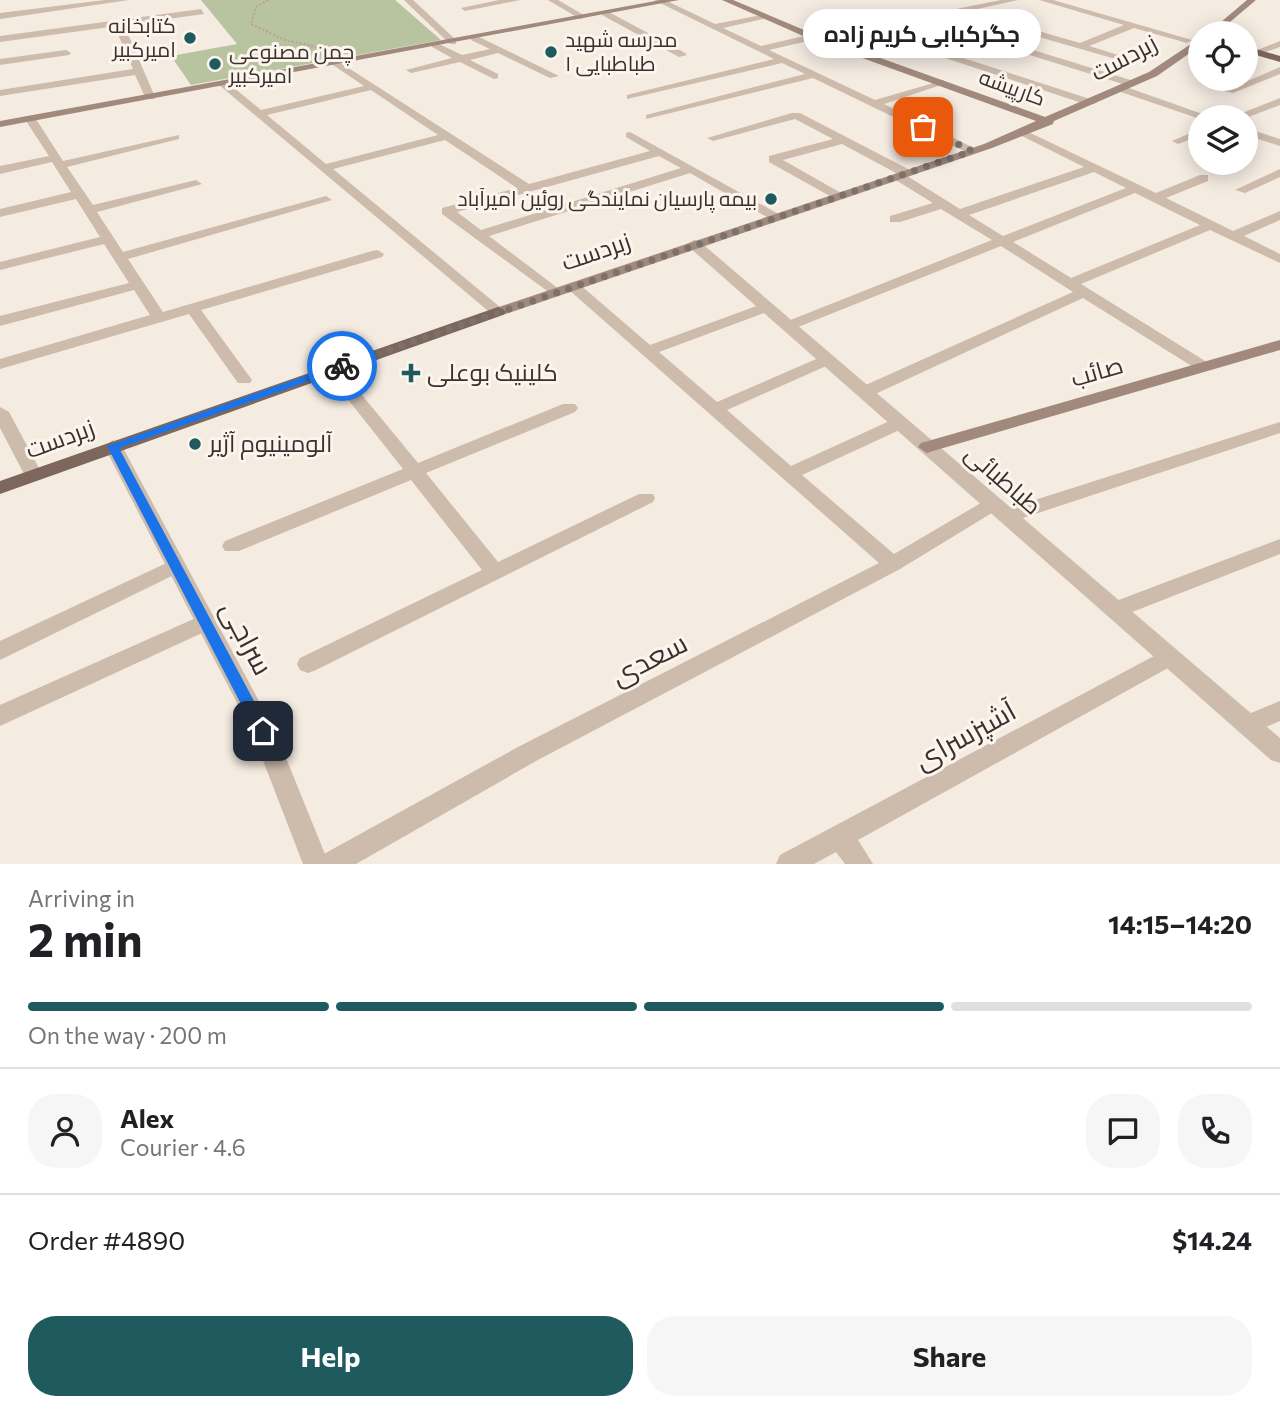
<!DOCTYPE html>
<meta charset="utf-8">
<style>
body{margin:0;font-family:Commissioner,Cairo,sans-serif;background:#f6f6f6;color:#202124;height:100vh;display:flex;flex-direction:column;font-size:26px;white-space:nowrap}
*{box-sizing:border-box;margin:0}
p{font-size:23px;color:#757577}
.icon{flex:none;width:38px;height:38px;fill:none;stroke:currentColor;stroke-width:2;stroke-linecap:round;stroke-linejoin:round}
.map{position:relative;height:864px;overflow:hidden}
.details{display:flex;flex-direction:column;background:#fff;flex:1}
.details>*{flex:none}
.buttons{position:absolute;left:1188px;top:21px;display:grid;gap:14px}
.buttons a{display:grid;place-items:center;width:70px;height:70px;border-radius:50%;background:#fff;box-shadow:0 4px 18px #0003;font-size:35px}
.pin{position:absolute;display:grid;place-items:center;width:60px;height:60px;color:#fff;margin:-30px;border-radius:14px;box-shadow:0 4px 10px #0006}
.courier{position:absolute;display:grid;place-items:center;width:70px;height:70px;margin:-35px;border:5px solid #1a73e8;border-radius:50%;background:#fff;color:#222;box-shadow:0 2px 9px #0007}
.bubble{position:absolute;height:49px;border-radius:24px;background:#fff;box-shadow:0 4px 18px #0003;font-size:23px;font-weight:700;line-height:49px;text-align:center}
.head em{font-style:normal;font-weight:700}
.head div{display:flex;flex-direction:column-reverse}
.head{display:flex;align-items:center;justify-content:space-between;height:119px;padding:0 28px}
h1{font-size:46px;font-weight:700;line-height:52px}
.bar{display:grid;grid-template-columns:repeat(4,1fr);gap:10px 7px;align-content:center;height:84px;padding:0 28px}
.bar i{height:9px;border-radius:5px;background:#e0e0e0}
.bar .on{background:#1f5a5e}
.bar p{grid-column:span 4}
.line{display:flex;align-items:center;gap:18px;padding:0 28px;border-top:2px solid #e0e0e0}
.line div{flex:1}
.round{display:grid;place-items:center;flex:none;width:74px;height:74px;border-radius:28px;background:#f6f6f6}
.action{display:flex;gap:14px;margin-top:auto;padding:14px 28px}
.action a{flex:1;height:80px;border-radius:28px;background:#1f5a5e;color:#fff;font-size:28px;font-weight:700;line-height:80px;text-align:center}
.action a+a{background:#f6f6f6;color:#202124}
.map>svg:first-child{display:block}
</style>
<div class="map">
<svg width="1280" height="864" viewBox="0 0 1280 864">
<rect width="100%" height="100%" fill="#f4ebe1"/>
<path fill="#b8c4a0" d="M201,0H395L441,40L191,85L171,56L237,44Z"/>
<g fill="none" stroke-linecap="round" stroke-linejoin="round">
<path stroke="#b9a596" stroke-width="2.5" stroke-dasharray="2 2" stroke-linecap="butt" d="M268,0L256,7L251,24L285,40L326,49"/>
<g fill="#cdbbac" fill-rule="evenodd">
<path d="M105,0H129L0,19V13Z"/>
<path d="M404,0H413L456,40V44H450Z"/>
<path d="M499,0H520L465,11L461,8Z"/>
<path d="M548,0H558L587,17L580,19Z"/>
<path d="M654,0H665L715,24L767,14V18L723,28L761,46L864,22L901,20L1001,0H1018L901,26L864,28L769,50L875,100L944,80V84L884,104L976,149L978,151L972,155L813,78L646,119V115L805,74L782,63L627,99V95L774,59Z"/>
<path d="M1039,0H1053L1192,40L1187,43L1134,28L1089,46L1141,62L1133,64L1032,35L1030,33L1035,30L1080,43L1124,25Z"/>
<path d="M201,9L204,14L0,42V36Z"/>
<path d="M605,10L685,53L687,55L679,57L602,15Z"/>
<path d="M122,29L127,32L155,97L154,99H146L135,75L0,96V90L133,69L117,32Z"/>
<path d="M471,36H477L559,76L550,78L498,53L470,60L498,74V78L494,79L460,62L411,73L406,70L452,58L432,47V43L435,42L462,55L490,49L471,40Z"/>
<path d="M1001,40L1137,82L1138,84L1129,86L998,45L996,43Z"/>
<path d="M1280,41V47L1257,55L1252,52Z"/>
<path d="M66,50L71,53L69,55L0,65V59Z"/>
<path d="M945,52L1096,101L1097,103L1088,105L942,57L940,55Z"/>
<path d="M336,60L529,184L650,151L626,137V133L630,132L784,217L782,220H772L690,173L489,236L559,289V295L554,296L442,214V208L517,188L445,140L333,169L506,312L503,315H493L218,84L227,82L261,110L364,86L333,65V61ZM371,90L438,135L326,164L267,115ZM659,156L681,168L481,230L457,212Z"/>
<path d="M1280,67V74L1233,93L1224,91Z"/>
<path d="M1280,98V105L1246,118L1232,117Z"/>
<path d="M792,113H800L910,170L912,173L907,176L960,209L1084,167L1018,134L1016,132L1022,129L1156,193L1200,175H1208V181L1166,198L1233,231L1280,211V220L1244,236L1280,254V263L1210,230L1081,284L1210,364L1212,367L1210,370H1198L1083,298L871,396H859L857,392L859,388L1073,292L1001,246L793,329H783L780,326L783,323L992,240L941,209L900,222H890V216L933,203L894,179L892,176L896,173L842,144L783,160L841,193L843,196L837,200L769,162V156L833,139L795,119L713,141L707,138ZM1094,172L1126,188L1003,236L969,215ZM1135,193L1200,225L1071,278L1013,242Z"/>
<path d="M26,116H34L63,161L179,135V139L67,167L93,205L196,180L202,184L97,212L123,252L326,196L332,200L128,259L163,312L372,251L377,250L384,254L382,257L201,310L252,380L250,383H238L189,314L0,369V359L150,315L134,290L0,326V316L129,283L104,244L0,270V262L100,237L76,199L0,217V209L71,192L52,162L0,174V166L49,156L24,118Z"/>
<path d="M1200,129V136L1178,144L1172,141Z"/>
<path d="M1280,169V177L1245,193L1235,190Z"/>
<path d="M573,282L578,283L650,345L762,304H772V310L659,352L717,402L821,357H833L835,360L833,363L727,410L791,466L894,419H906L909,423L906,427L802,475L894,554L986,500L993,498L1002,504L1000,508L900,569L536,761L356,864H318L322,855L518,747L879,563L568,289L566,286Z"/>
<path d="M332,364L338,366L418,463L563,404H575L578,408L575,412L426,473L498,562L639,494H653L655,498L653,502L316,670L308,673L300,670L297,664L300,658L482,570L411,480L239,551H225L222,546L225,541L403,469L324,369Z"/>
<path d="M0,407L9,412L42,474L39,478H27L24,474L0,428Z"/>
<path d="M1280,422V433L1014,521H1000L997,516L1000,511Z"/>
<path d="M1280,539V554L1122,616L1115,618L1108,616L1104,610L1108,604Z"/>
<path d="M175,559L182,561L185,566L182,571L0,660V641Z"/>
<path d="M205,614L213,616L216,622L213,628L0,726V705Z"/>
<path d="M1169,648L1177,651L1180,657L1177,663L858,840L873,864H845L836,852L814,864H776L780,855Z"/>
<path d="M1280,701V721L1247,735L1239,732L1235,725L1239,718Z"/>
</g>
<g fill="#cdbbac" fill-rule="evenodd">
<path d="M1118,87H1126L1211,117L1200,119L1118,91Z"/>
<path d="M1246,128L1280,139V146L1246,135Z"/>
<path d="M694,240L699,241L1280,738V763L1271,760L689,247L687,244Z"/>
<path d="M113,440L122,446L275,731L329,864H303L252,732L104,446Z"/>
</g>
<g fill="#a18a7d" fill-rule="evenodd">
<path d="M661,0H679L0,127V121Z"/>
<path d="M722,0H733L816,35L1045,117L1149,72L1197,40L1200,39V46L1157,76L1054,121L1053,124L992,148L503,315H493L490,312L493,309L984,144L1036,121L810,39Z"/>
<path d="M1247,0H1256L1217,33H1208Z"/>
<path d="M1280,340V350L933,451L927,453L918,447L921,443Z"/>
</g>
<g fill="#7d675c" fill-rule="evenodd">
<path d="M1246,46L1280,56V62L1246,52Z"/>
<path d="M498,307L503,309L506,312L503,315L0,494V481Z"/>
</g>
</g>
<path fill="#1a73e8" d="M342,363L347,366L346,368L119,448L270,731L263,737L257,735L107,446Z"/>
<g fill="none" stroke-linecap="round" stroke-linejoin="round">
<path stroke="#7c716b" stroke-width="7" stroke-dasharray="0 12.6" d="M342,366L972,151L923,127"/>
</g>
<g fill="#1f5a5e" stroke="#fbf5ee" stroke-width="2.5">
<circle cx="190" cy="38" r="7"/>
<circle cx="551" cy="52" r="7"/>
<circle cx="215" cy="64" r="7"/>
<circle cx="771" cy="199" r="7"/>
<path d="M407.5 362.5h7v7h7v7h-7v7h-7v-7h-7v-7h7z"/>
<circle cx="195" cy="444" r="7"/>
</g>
<g text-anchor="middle" stroke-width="6" stroke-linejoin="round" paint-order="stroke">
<g font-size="21" fill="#3b302b" stroke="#fbf5ee" text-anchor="end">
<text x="176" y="33">کتابخانه<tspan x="176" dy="24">امیرکبیر</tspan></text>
<text x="565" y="47" text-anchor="start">مدرسه شهید<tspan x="565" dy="24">طباطبایی ۱</tspan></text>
<text x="229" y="59" text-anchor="start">چمن مصنوعی<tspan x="229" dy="24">امیرکبیر</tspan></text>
<text x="757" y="206">بیمه پارسیان نمایندگی روئین امیرآباد</text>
</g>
<g font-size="21" fill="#3b302b" stroke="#fbf5ee">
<text transform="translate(1012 88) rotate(20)" y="7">کارپیشه</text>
</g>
<g font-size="24" fill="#3b302b" stroke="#fbf5ee">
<text transform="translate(1124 58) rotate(-28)" y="8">زبردست</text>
<text transform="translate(596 252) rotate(-19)" y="8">زبردست</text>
<text transform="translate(1097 372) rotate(-16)" y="8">صائب</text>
<text transform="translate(60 439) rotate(-20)" y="8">زبردست</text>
<text transform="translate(1003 480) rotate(41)" y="8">طباطبائی</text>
</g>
<g font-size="24" fill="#3b302b" stroke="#fbf5ee" text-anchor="start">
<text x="427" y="381">کلینیک بوعلی</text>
<text x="209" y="452">آلومینیوم آژیر</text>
</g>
<g font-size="28" fill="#3b302b" stroke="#fbf5ee">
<text transform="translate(247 638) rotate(62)" y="10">سراجی</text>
<text transform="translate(649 659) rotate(-27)" y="10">سعدی</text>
<text transform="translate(965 735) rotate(-29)" y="10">آشپزسرای</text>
</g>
</g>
</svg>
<div class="buttons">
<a><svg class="icon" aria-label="locate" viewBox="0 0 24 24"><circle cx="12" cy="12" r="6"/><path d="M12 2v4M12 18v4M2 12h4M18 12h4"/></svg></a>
<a><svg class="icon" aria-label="layers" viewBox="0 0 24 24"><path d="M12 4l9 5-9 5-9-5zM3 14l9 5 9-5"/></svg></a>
</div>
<div class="pin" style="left:923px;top:127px;background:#ea580c"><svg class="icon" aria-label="bag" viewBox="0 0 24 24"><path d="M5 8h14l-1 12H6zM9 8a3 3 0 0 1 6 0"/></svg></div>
<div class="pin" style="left:263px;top:731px;background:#1f2937"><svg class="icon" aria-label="home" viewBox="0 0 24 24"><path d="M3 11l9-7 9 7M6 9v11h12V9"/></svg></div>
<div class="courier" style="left:342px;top:366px"><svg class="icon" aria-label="bike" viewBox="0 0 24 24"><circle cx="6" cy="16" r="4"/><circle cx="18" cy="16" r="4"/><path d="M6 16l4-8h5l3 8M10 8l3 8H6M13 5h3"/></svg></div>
<div class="bubble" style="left:803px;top:9px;width:238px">جگرکبابی کریم زاده</div>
</div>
<section class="details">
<div class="head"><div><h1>2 min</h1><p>Arriving in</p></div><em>14:15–14:20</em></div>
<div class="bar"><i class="on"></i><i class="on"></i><i class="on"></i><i></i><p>On the way · 200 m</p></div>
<div class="line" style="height:126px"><a class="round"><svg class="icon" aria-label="person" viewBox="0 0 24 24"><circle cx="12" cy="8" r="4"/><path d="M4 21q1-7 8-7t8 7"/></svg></a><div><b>Alex</b><p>Courier · 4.6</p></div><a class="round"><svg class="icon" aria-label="chat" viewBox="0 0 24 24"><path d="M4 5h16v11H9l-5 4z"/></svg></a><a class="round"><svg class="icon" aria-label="phone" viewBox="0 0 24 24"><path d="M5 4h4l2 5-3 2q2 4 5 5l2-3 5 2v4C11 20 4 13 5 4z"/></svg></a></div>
<div class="line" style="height:91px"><div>Order #4890</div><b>$14.24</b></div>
<div class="action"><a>Help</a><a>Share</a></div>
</section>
